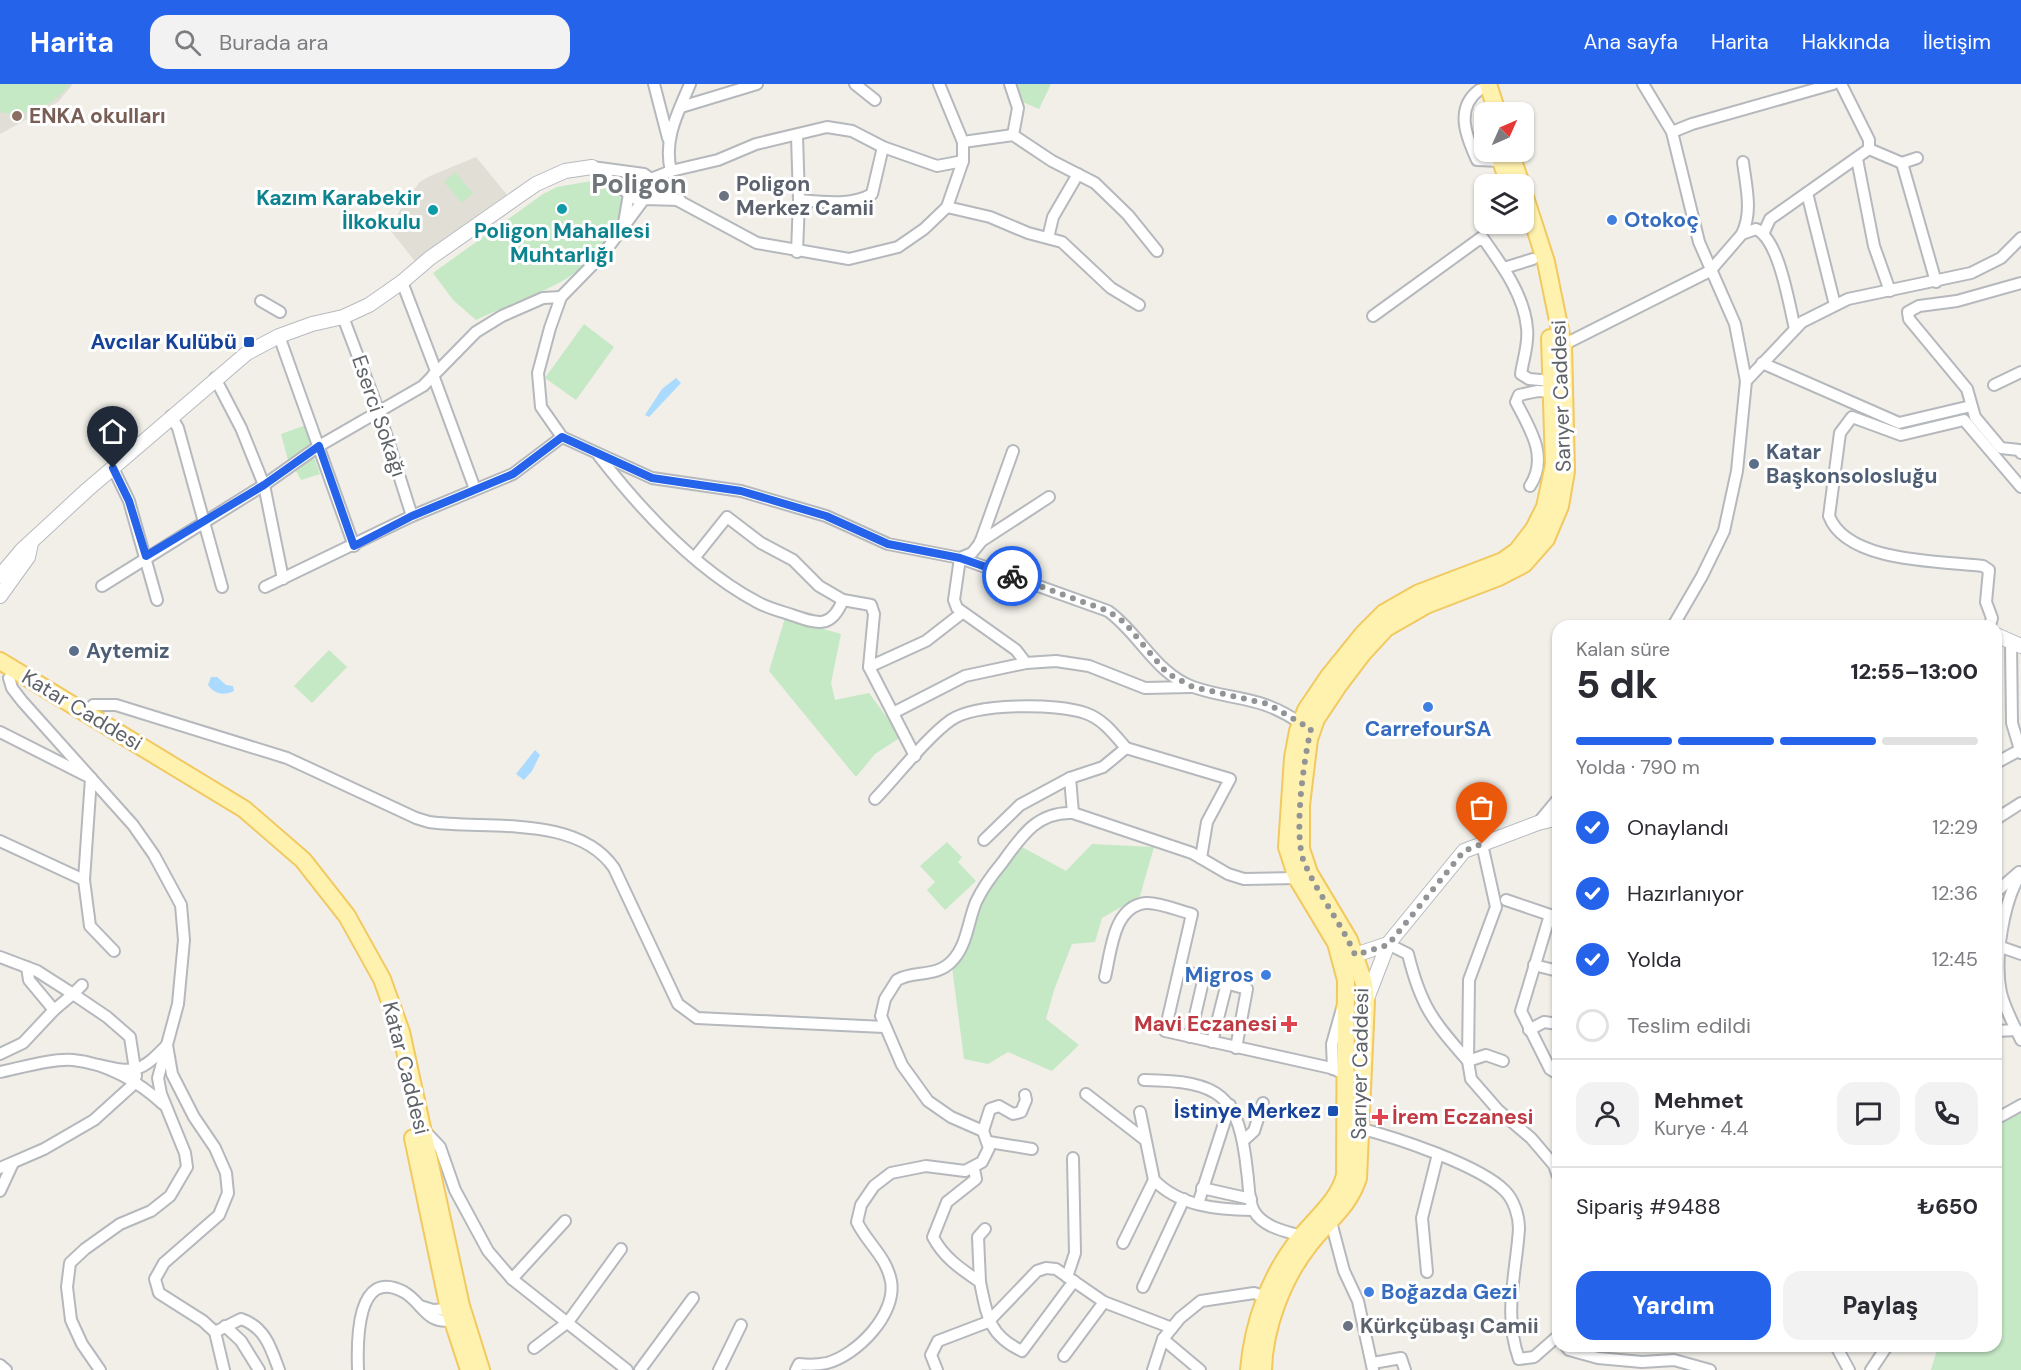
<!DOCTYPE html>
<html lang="tr">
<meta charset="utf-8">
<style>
body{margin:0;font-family:"DM Sans",sans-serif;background:#f2f2f3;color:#2b2b33;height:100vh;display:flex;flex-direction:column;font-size:22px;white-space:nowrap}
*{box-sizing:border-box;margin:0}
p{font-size:20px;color:#7c7c81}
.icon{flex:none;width:33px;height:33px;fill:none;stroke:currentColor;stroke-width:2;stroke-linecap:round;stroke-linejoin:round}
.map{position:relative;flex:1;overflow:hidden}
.details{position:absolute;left:1552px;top:536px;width:450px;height:732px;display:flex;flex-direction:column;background:#fff;border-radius:18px;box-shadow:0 2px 4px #0004}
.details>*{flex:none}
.needle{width:39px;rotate:45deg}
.fabs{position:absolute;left:1474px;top:18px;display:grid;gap:12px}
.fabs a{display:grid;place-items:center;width:60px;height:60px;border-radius:12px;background:#fff;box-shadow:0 2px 4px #0004;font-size:30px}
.pin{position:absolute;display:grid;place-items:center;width:51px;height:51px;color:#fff;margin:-62px -26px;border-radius:50% 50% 50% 0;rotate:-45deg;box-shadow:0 0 6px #0007}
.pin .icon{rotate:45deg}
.courier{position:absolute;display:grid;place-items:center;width:60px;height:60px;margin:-30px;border:4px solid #2563eb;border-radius:50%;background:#fff;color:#222;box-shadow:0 2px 8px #0007}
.head em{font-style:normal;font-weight:800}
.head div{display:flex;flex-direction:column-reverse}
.head{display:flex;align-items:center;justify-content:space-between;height:102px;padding:0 24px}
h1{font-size:39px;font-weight:800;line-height:45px}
.bar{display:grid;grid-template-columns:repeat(4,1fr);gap:9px 6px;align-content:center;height:72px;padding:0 24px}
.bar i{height:8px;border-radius:4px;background:#e1e1e2}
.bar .active{background:#2563eb}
.bar p{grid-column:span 4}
.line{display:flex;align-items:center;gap:15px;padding:0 24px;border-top:2px solid #e1e1e2}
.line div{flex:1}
.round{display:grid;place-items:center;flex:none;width:63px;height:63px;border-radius:18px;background:#f2f2f3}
ol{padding:0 24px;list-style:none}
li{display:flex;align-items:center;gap:18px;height:66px}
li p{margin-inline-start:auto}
li .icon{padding:6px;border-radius:50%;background:#2563eb;color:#fff;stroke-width:4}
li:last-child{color:#7c7c81}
li i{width:33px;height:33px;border:3px solid #e1e1e2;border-radius:50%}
.primary-button{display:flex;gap:12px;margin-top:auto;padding:12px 24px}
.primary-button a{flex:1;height:69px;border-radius:18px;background:#2563eb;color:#fff;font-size:24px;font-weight:800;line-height:69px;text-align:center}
.primary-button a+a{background:#f2f2f3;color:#2b2b33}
header{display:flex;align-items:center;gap:36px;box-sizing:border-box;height:84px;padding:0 30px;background:#2563eb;color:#fff}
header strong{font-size:28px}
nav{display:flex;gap:33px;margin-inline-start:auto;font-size:21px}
.search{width:420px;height:54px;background:#f2f2f3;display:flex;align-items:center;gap:15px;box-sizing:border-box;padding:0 21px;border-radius:18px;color:#7c7c81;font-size:22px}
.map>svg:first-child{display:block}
</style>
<header>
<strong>Harita</strong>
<div class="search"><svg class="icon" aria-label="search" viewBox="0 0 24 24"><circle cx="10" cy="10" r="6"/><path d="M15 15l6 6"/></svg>Burada ara</div>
<nav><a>Ana sayfa</a><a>Harita</a><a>Hakkında</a><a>İletişim</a></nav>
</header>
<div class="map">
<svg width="2021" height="1286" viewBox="0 0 2021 1286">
<rect width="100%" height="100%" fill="#f1efe8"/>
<g fill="#e1ded6">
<path d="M0,0H73L58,18L0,50Z"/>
<path d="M476,73L508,112L418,181L390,146L404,118L420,98L430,92Z"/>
</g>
<g fill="#c5e8c5">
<path d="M0,0H70C53,22 28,34 0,28Z"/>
<path d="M1017,0H1051L1039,25L1020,17Z"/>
<path d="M455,88L473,109L462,119L444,98Z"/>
<path d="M597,96C614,102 628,112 621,132C594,198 534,208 476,236L453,216L433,189L543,110L557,103Z"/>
<path d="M584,240L614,263L576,316L545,294Z"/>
<path d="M306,341L313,360L288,376L281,350Z"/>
<path d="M314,373L320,390L301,396L296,387Z"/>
<path d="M785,534L841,550L831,599L835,616L869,609L901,653L875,670L856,693L769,587Z"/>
<path d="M329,566L347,583L312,619L294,602Z"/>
<path d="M947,758L962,773L958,778L976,797L945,826L927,806L935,798L920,782Z"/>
<path d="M1092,760L1154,763L1140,812L1102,834L1095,858L1072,860L1054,906L1046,935L1079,961L1052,987L1008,968L988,980L964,975L952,883L964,873L981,816L1022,763L1066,787Z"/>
<path d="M2021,1027V1286H1931L1938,1262H1996L1997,1041Z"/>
</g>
<g fill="#aadaff">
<path d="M676,294L681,299L649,333L645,331L662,305Z"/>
<path d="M211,593H217L226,601L233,602L234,607C224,612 214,610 208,601Z"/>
<path d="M535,666L540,671L532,687L524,696L516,690Z"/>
</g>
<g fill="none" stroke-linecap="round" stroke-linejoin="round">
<defs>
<g id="street">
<path d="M654,0L668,54"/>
<path d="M855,0L875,16"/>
<path d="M1010,0L1018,24L1013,51"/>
<path d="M1643,0L1672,48L1699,158L1735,240L1746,297"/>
<path d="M1479,6C1454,25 1467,54 1477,76L1501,77"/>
<path d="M681,23L757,0"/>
<path d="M1672,48L1692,40L1833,0"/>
<path d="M963,58L1013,51L1052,77L1095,99L1128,131L1157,167"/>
<path d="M1869,65L1902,79"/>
<path d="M1917,74L1902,79L1936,198"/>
<path d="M1857,75L1874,162L1890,207"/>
<path d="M592,83L644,90L651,95L652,107L644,115H636Z"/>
<path d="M671,87C663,55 678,29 690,0"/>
<path d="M651,95L671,87L718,76L756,60L827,43L852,47L883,63L937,82L963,77"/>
<path d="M653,103L757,159L849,175L898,163L924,145L947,123L963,77V58L939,0"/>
<path d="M1807,109L1835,221"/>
<path d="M680,116L644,115L604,169L561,213L550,244L538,289L541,323L562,353L652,394L741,407L826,432L888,460L960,474L1108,527C1139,549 1156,590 1193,603C1234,617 1260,611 1300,639"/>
<path d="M799,116C822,118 852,122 872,110L883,63"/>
<path d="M947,123L990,133L1028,149L1062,158L1111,204L1139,221"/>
<path d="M624,139L629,110L627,98L636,90"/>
<path d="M1764,148L1770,135L1869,65V56L1841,0"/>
<path d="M1742,150C1753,127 1746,103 1743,78"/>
<path d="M1048,154L1053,133L1078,90"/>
<path d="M797,168L799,116L797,52"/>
<path d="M1504,184L1533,175"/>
<path d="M402,198L436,287"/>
<path d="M2021,199L1957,217L1919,222L1908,228L1909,235L1967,305L1975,333L2001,364L2019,366L2021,369"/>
<path d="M261,217L280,228"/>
<path d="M1373,232L1482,153C1501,180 1524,210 1527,244C1529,260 1523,275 1521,290L1529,295L1552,297"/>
<path d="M343,233L379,328L412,432"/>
<path d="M279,252L354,462"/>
<path d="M1563,261L1710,187L1742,150L1756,145C1779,155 1789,220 1795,245"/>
<path d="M1762,279L1899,339L1971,322"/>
<path d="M433,291L475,405"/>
<path d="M215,294L241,344L264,401L283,495"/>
<path d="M1994,301L2021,288"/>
<path d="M171,332L178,344L222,503"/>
<path d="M1013,367L980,459L972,469L960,474L954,516L957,524L1016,566L1026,579"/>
<path d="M599,372C641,426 695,485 757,518C768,524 780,527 792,531C818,540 831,545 843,516L871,521L874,530L869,583L915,672"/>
<path d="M113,384L129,417L157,516"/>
<path d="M1530,402C1549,373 1530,345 1516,318L1519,311L1538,307L1553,308"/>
<path d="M980,458L1049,413"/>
<path d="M695,473L727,433L761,459L793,476L819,502L843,516"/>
<path d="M102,502L264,401L319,362L423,302L476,248L502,232L543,214L561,213"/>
<path d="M265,503L412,432L513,390L562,353"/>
<path d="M1673,542L1702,492L1724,447L1737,387L1746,297L1802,238L1848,215L1971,189L2001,174L2021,154"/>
<path d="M1990,542L1992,534L1986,518L1989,486L1983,482C1941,477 1847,479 1829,432L1840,349L1852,333L1901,351L1964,336L2021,403"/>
<path d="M2011,559L2012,639L2021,669"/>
<path d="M869,583L926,557L962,529"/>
<path d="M9,594L12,604L22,617L133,741L154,771L181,821L184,856L178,920L158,994L161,1010L185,1069L187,1083L170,1112L151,1127L120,1140L85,1165L70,1179L67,1203L71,1236L82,1260L100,1286"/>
<path d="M86,629L93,621H116L287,674L416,734L429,738C487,746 577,730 614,784L678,920L697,934L884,943"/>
<path d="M893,629L965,592L1026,579L1056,577L1089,582L1145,604L1190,603"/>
<path d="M0,648L91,694L84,796"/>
<path d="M1996,679L2020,666"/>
<path d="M875,715C896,693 928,652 951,636C976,619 1057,619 1085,629C1103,635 1114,650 1126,664"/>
<path d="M1073,729L1070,694L1103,683L1126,664L1230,695L1207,738L1201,774"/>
<path d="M1996,735L2021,719"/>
<path d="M1538,739L1558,715"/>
<path d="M984,756L1020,721L1070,694"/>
<path d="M0,757L84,796L90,842L114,867"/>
<path d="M1482,760L1496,823L1469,896L1468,977L1471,995L1498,1026L1531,1054L1554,1081L1558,1092"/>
<path d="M2021,789C2003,818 1994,875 2001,909C2005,925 2014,941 2021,956"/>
<path d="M1996,808L2019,788"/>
<path d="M1506,816L1550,831"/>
<path d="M1558,832L1550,831L1521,927L1550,985L1558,990"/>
<path d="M1388,860L1408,870C1421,923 1433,937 1468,977L1486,971L1503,977"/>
<path d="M2001,863L2021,870"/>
<path d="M0,873L37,887L73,910L54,926L29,896L27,883"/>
<path d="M1534,881L1558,887"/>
<path d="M1179,886L1247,905L1236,964"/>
<path d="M1105,893C1111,868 1113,822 1146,819C1159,818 1179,827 1192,830L1165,947L1331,984L1345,990"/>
<path d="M82,901L73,910L107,933L130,953L136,992"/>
<path d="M1529,946L1544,938L1558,940"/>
<path d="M1996,947L2017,946"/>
<path d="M1190,953L1204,893"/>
<path d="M1212,958L1227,899"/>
<path d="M0,970L23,959L54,926"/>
<path d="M99,981C135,990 141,988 167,961L172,990L194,1033L215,1064L226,1089L228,1109L219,1131L164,1179L155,1195L159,1209L203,1237L215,1248L224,1286"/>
<path d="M1333,985L1332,960L1343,921"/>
<path d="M0,988C20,984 53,974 73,976C106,979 139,998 163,1020"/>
<path d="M1144,996C1220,997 1239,1010 1247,1087C1249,1098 1248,1117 1254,1127C1263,1143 1285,1147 1301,1152"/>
<path d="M1086,1010L1144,1055"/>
<path d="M1140,1028L1154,1096C1179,1122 1218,1126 1252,1126"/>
<path d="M1996,1035L2021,1021"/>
<path d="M1359,1044C1394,1053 1480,1081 1505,1107C1514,1116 1519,1132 1519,1145C1516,1190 1503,1231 1519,1275L1534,1273L1558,1252"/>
<path d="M423,1045L440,1063L455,1106L488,1167L512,1195L627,1286"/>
<path d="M983,1047L990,1025L999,1022L1013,1030L1021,1028L1026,1016L1025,1011"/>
<path d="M1244,1056L1254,1047L1263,1019"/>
<path d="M989,1058L1032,1065"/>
<path d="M0,1084L44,1065L94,1036L136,998"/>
<path d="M974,1085L976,1095L947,1118L933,1153C944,1174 961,1185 980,1198C987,1231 988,1251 1022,1267L1074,1197"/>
<path d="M1202,1104L1251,1115"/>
<path d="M0,1107L13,1079"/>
<path d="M1198,1120L1230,1021"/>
<path d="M1331,1138L1344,1187L1358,1217L1373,1286"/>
<path d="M1123,1159L1154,1096"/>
<path d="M1427,1188L1422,1134L1438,1070"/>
<path d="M1067,1193L1075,1169L1073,1074"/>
<path d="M512,1195L565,1137"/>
<path d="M980,1198L978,1153L985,1145"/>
<path d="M1143,1203L1184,1115"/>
<path d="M420,1222L433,1226L449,1225"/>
<path d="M225,1242L241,1257L259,1286"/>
<path d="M215,1248L241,1235C265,1243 271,1264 279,1286"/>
<path d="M1163,1255L1200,1286"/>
<path d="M1566,1262L1569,1266L1598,1274L1642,1278L1674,1276L1710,1286"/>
<path d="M1836,1262L1849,1286"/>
<path d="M534,1264L568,1238L621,1165"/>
<path d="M1064,1272L1104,1218"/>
<path d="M1373,1279L1401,1274L1405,1286"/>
<path d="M0,1281L6,1286"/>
<path d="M358,1286C357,1258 356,1182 404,1208C423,1219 426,1241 452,1236"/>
<path d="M640,1286L693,1214"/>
<path d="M719,1286L741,1241"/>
<path d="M796,1286L799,1280C808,1281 817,1281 827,1279C857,1271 897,1230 891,1197C886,1172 867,1159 857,1138L861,1121L874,1102L891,1089L926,1082L965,1087L982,1078L989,1064L983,1047L951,1033L928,1017L902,981L881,932L885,915L897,896C914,886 936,894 952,877C967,862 968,837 976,818C983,803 992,791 1002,779C1021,753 1037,727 1073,729L1192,769L1228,790L1244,795L1297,794"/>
<path d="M937,1286L931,1271L938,1257L988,1238L1037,1187L1046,1184L1056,1185L1104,1218L1172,1244"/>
<path d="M1153,1286L1163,1255L1180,1234L1201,1217L1254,1209L1266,1213"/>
<path d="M1871,1286L1887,1262"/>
</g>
<g id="secondary">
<path d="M0,492L22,466L87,406L247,269L279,252L312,240L343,233L369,221L402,198L430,174L536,100L565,87L592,83"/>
<path d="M0,512L28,473L31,459"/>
<path d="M1996,551L2021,562"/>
<path d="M1355,871L1388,860"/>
<path d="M1366,917L1388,860L1464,767L1538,739L1558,734"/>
</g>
<g id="primary">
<path d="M1488,0L1497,28"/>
<path d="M1498,68L1509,100"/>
<path d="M1510,68L1521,100"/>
<path d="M0,577L244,725L303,776L347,832L382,895L401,948L461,1222L481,1286"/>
<path d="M413,1054L449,1225L469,1286"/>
<path d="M1249,1286C1253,1239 1270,1191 1300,1154C1316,1134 1339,1116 1345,1091L1346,896L1336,859L1297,794L1287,763L1293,674L1298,647L1306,626L1329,592L1363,550L1384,529L1419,509L1503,477L1517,467L1534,445L1545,423L1554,381L1550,254"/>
<path d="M1263,1286C1264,1243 1283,1194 1309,1161C1327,1137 1349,1123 1358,1094L1366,917L1364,899L1349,856L1309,789L1301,765V721L1309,655L1316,635L1338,602L1363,569L1386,544L1426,521L1499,493L1524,480L1546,455L1560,422L1566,387L1563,261L1546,178L1524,110"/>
</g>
</defs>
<use href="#street" stroke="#b5b8bc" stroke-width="14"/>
<use href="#secondary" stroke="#b6babf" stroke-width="16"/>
<use href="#primary" stroke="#f2c960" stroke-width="20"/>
<use href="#street" stroke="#fff" stroke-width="10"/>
<use href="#secondary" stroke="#fff" stroke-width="14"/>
<use href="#primary" stroke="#fff2af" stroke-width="16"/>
</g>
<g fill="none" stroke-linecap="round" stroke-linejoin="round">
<path stroke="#929495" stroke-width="6" stroke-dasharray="0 10.8" d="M1012,492L1108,527L1124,538L1167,589L1193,603L1268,620L1311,645C1304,674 1293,750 1304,778C1318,811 1341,838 1355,871L1388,861L1464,767L1482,760"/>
<path stroke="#2563eb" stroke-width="8" d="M113,384L129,417L146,472L264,401L319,362L354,462L412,432L513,390L562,353L652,394L741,407L826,432L888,460L960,474L1012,492"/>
</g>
<circle fill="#8d6e63" stroke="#fff" stroke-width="2" cx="17" cy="32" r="6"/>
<g fill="#6b7280" stroke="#fff" stroke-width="2">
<circle cx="724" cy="112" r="6"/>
<circle cx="1348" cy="1242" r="6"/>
</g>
<g fill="#0f9aa8" stroke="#fff" stroke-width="2">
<circle cx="562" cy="125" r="6"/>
<circle cx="433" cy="126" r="6"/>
</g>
<g fill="#3f7fe0" stroke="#fff" stroke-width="2">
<circle cx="1612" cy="136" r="6"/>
<circle cx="1428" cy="623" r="6"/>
<circle cx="1266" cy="891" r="6"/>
<circle cx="1369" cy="1208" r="6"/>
</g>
<g fill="#1a4fb4" stroke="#fff" stroke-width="2">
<rect x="243" y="252" width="12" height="12" rx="3"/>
<rect x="1327" y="1021" width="12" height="12" rx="3"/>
</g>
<g fill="#5c6f8a" stroke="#fff" stroke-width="2">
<circle cx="1754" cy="380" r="6"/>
<circle cx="74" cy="567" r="6"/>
</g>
<g fill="#e0444e" stroke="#fff" stroke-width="2">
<path d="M1286 931h6v6h6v6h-6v6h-6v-6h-6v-6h6z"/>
<path d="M1377 1024h6v6h6v6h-6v6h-6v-6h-6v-6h6z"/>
</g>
<g text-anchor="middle" stroke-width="6" stroke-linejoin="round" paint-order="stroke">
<g font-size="21" font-weight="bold" fill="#785e54" stroke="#fff" text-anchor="start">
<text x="29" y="39">ENKA okulları</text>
</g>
<g font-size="21" font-weight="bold" fill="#5b616d" stroke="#fff" text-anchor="start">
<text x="736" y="107">Poligon<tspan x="736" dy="24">Merkez Camii</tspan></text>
<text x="1360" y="1249">Kürkçübaşı Camii</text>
</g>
<g font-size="21" font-weight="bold" fill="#0d838f" stroke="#fff" text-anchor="end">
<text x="421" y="121">Kazım Karabekir<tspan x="421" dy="24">İlkokulu</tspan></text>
<text x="562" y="154" text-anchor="middle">Poligon Mahallesi<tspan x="562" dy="24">Muhtarlığı</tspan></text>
</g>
<g font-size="21" font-weight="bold" fill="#366cbe" stroke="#fff" text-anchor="start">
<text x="1624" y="143">Otokoç</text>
<text x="1428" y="652" text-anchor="middle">CarrefourSA</text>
<text x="1254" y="898" text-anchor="end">Migros</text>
<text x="1381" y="1215">Boğazda Gezi</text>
</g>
<g font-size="21" font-weight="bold" fill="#164399" stroke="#fff" text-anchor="end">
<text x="237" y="265">Avcılar Kulübü</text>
<text x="1321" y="1034">İstinye Merkez</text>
</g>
<g font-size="21" fill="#5f6368" stroke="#fff">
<text transform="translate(1561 312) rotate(-92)" y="7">Sarıyer Caddesi</text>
<text transform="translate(379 332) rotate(71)" y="7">Eserci Sokağı</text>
<text transform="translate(82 626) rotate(31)" y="7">Katar Caddesi</text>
<text transform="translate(1360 980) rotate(-89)" y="7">Sarıyer Caddesi</text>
<text transform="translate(406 984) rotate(76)" y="7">Katar Caddesi</text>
</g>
<g font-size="21" font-weight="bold" fill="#4e5e75" stroke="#fff" text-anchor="start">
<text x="1766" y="375">Katar<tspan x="1766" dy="24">Başkonsolosluğu</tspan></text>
<text x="86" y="574">Aytemiz</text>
</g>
<g font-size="21" font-weight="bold" fill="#be3a42" stroke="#fff" text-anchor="end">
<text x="1277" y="947">Mavi Eczanesi</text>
<text x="1392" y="1040" text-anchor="start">İrem Eczanesi</text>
</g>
<g font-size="27" font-weight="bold" fill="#70757a" stroke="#fff">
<text x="639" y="109">Poligon</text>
</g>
</g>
</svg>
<div class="fabs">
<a><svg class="needle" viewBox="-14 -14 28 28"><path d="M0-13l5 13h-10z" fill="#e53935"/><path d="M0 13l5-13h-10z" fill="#7c7c81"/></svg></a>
<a><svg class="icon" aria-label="layers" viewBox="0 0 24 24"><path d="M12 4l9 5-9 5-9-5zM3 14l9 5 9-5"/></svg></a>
</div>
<div class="pin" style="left:1482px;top:760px;background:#ea580c"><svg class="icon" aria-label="bag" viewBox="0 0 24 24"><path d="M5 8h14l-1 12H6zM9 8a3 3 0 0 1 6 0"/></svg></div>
<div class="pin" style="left:113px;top:384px;background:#1f2937"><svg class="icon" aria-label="home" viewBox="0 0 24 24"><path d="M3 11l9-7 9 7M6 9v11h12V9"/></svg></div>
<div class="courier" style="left:1012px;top:492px"><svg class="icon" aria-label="bike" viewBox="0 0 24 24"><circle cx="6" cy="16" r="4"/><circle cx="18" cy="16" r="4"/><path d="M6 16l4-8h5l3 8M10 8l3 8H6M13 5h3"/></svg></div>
<section class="details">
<div class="head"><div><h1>5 dk</h1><p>Kalan süre</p></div><em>12:55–13:00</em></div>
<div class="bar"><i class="active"></i><i class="active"></i><i class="active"></i><i></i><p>Yolda · 790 m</p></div>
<ol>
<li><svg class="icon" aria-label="check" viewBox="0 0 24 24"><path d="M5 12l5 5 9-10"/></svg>Onaylandı<p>12:29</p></li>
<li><svg class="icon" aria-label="check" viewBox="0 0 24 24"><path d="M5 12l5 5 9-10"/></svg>Hazırlanıyor<p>12:36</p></li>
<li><svg class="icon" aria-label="check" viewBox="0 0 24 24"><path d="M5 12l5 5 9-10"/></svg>Yolda<p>12:45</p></li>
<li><i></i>Teslim edildi</li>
</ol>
<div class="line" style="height:108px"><a class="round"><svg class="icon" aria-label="person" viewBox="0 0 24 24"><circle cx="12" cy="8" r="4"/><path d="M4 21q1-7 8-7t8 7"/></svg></a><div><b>Mehmet</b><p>Kurye · 4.4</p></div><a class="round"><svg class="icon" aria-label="chat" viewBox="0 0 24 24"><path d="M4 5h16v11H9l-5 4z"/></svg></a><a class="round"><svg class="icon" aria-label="phone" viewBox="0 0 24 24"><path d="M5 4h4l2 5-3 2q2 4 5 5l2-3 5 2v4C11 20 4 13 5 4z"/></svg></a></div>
<div class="line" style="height:78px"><div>Sipariş #9488</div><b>₺650</b></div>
<div class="primary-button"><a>Yardım</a><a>Paylaş</a></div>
</section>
</div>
